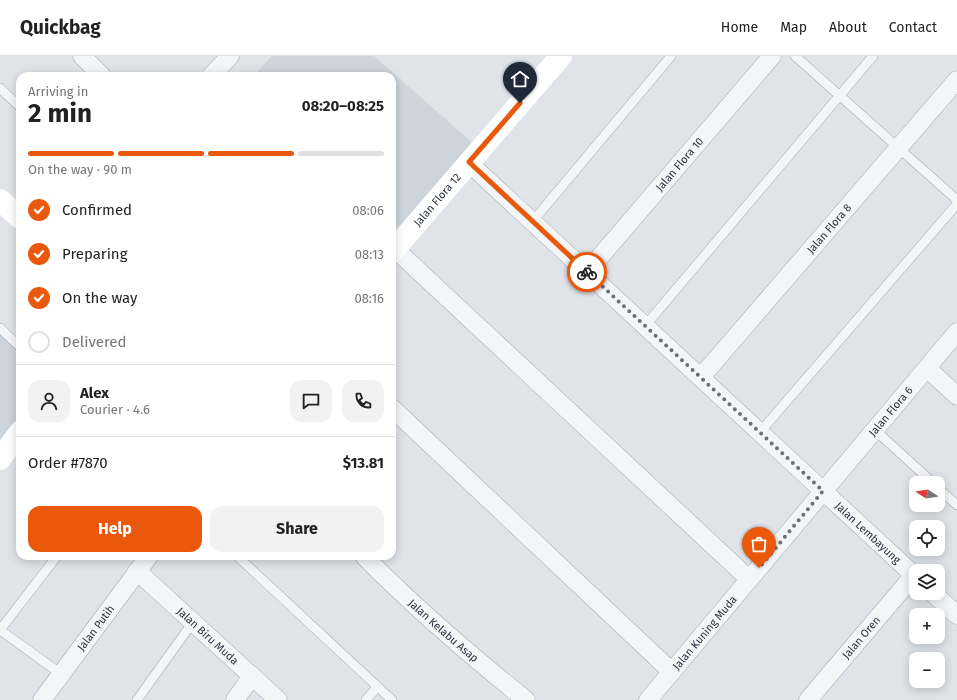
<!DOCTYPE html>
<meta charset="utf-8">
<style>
body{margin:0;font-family:"Fira Sans",sans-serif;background:#f2f2f2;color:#222;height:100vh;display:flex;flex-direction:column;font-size:15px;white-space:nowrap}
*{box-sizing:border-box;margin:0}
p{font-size:13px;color:#767676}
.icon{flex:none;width:22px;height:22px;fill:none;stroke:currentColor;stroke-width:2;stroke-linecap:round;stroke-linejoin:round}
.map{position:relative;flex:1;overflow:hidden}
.panel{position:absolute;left:16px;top:16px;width:380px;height:488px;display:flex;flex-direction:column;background:#fff;border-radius:12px;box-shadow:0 2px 10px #0003}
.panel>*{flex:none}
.needle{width:26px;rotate:282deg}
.tools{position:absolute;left:909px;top:420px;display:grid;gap:8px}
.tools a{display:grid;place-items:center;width:36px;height:36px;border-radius:8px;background:#fff;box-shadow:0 2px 10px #0003;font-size:20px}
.pin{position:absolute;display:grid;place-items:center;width:34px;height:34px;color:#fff;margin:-41px -17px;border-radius:50% 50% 50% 0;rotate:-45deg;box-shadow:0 0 4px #0007}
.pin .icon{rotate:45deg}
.courier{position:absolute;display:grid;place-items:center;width:40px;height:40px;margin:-20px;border:3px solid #ea580c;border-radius:50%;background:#fff;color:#222;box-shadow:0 1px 5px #0007}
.overview em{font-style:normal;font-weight:700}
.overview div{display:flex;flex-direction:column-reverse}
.overview{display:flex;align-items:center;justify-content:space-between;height:68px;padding:0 12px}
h1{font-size:26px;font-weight:700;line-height:30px}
.bar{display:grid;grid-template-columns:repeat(4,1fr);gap:6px 4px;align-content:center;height:48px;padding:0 12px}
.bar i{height:5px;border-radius:3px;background:#e0e0e0}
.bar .current{background:#ea580c}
.bar p{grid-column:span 4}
.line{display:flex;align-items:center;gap:10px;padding:0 12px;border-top:1px solid #e0e0e0}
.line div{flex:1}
.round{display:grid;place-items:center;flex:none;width:42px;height:42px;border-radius:12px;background:#f2f2f2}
ol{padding:0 12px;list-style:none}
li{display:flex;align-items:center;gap:12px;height:44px}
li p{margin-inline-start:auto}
li .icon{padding:4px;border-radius:50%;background:#ea580c;color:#fff;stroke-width:4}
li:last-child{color:#767676}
li i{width:22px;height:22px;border:2px solid #e0e0e0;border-radius:50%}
.cta{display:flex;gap:8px;margin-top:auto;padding:8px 12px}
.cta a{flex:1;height:46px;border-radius:12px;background:#ea580c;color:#fff;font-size:16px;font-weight:700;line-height:46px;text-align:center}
.cta a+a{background:#f2f2f2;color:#222}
header{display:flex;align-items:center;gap:24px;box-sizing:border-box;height:56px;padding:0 20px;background:#fff;border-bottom:1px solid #e0e0e0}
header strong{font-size:19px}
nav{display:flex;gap:22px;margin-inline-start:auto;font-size:14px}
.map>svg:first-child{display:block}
</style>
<header>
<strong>Quickbag</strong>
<nav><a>Home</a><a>Map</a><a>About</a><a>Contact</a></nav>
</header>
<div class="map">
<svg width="957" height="644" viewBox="0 0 957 644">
<rect width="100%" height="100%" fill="#e0e4e9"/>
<g fill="#ced4db">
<path d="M272,0H374L476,90L392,187V20H253Z"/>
<path d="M0,266L20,286V358L0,385Z"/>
</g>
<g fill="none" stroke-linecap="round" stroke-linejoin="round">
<defs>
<g id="lane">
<path d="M795,0L957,144"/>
<path d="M0,32L20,51"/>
<path d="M533,165L671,0"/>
<path d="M645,270L873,0"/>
<path d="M0,272L20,291"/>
<path d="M875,374L933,427"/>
<path d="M760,376L957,148"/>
<path d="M938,432L957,449"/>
<path d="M237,500L392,644"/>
<path d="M0,574L57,500"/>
<path d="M0,574L61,618"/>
<path d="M137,644L193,566"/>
<path d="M366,644L377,631"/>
</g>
<g id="street">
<path d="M82,0L102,20"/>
<path d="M211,20L230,0"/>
<path id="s1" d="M469,107L916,521"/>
<path d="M395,193L749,523"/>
<path id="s2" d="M587,216L772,0"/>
<path d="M927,312L957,340"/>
<path id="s3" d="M701,321L957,24"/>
<path d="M392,352L672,616"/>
<path id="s4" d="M364,500C415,552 470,599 526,644"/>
<path id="s5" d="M137,515L278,644"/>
<path d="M933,537L957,559"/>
<path id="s6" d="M42,644L149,500"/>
<path d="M235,644L252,620"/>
<path id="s7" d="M648,644L957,276"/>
<path id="s8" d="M808,644L914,519"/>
</g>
</defs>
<use href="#lane" stroke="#a5abb3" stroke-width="10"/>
<use href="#street" stroke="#a5abb3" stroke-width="19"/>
<use href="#lane" stroke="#f3f5f7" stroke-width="9"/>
<use href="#street" stroke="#f3f5f7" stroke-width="18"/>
<g stroke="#fff" stroke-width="22">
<path d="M0,144L20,162"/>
<path id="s9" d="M392,196L561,0"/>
<path d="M0,403L20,376"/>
</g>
</g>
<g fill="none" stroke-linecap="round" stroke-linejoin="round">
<path stroke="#69717c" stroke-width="4" stroke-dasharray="0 7.2" d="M587,216L823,435L759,512"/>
<path stroke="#ea580c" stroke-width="5" d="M520,47L469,106L587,216"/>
</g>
<g text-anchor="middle" stroke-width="3" stroke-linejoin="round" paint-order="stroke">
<g font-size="11" fill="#293341" stroke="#f0f3f7">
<text dy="4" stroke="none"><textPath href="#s2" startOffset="142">Jalan Flora 10</textPath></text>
<text dy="4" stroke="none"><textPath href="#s9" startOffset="69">Jalan Flora 12</textPath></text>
<text dy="4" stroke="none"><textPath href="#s3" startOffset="196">Jalan Flora 8</textPath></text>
<text dy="4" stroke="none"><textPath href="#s7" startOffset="377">Jalan Flora 6</textPath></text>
<text dy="4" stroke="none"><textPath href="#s1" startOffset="544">Jalan Lembayung</textPath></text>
<text dy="4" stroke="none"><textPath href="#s6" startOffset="90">Jalan Putih</textPath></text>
<text dy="4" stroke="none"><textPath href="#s4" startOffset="109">Jalan Kelabu Asap</textPath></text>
<text dy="4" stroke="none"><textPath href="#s7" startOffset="88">Jalan Kuning Muda</textPath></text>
<text dy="4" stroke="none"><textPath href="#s5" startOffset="96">Jalan Biru Muda</textPath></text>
<text dy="4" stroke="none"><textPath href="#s8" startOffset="82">Jalan Oren</textPath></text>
</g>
</g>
</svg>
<div class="tools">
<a><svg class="needle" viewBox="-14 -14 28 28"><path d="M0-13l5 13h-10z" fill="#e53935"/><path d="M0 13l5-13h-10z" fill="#767676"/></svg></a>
<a><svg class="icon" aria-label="locate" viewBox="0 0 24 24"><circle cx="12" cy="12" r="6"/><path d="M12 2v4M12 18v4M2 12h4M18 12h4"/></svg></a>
<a><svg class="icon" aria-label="layers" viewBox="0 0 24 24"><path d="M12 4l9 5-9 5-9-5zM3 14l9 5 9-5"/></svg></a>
<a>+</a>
<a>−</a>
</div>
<div class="pin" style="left:759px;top:512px;background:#ea580c"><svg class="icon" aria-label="bag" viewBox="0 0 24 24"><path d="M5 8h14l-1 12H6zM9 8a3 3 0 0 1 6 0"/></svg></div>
<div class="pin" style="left:520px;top:47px;background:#1f2937"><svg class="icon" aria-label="home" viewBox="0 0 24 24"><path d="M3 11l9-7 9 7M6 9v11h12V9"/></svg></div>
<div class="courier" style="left:587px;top:216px"><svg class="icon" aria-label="bike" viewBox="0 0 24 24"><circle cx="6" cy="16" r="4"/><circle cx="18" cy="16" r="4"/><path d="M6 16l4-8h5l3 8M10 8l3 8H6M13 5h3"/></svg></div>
<section class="panel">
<div class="overview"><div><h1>2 min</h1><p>Arriving in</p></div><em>08:20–08:25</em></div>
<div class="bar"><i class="current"></i><i class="current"></i><i class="current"></i><i></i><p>On the way · 90 m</p></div>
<ol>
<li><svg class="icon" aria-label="check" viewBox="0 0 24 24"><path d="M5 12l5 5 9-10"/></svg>Confirmed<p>08:06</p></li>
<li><svg class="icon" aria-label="check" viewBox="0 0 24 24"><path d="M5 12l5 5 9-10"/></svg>Preparing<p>08:13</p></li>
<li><svg class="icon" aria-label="check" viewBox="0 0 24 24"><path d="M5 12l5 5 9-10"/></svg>On the way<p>08:16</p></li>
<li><i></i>Delivered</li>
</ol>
<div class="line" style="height:72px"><a class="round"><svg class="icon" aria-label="person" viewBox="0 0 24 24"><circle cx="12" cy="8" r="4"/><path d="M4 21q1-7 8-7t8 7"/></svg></a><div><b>Alex</b><p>Courier · 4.6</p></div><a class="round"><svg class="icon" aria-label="chat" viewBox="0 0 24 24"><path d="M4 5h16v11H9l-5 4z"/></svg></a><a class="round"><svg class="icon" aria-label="phone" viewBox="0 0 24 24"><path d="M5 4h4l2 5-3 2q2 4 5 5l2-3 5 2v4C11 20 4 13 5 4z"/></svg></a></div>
<div class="line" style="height:52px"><div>Order #7870</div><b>$13.81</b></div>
<div class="cta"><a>Help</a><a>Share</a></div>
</section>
</div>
